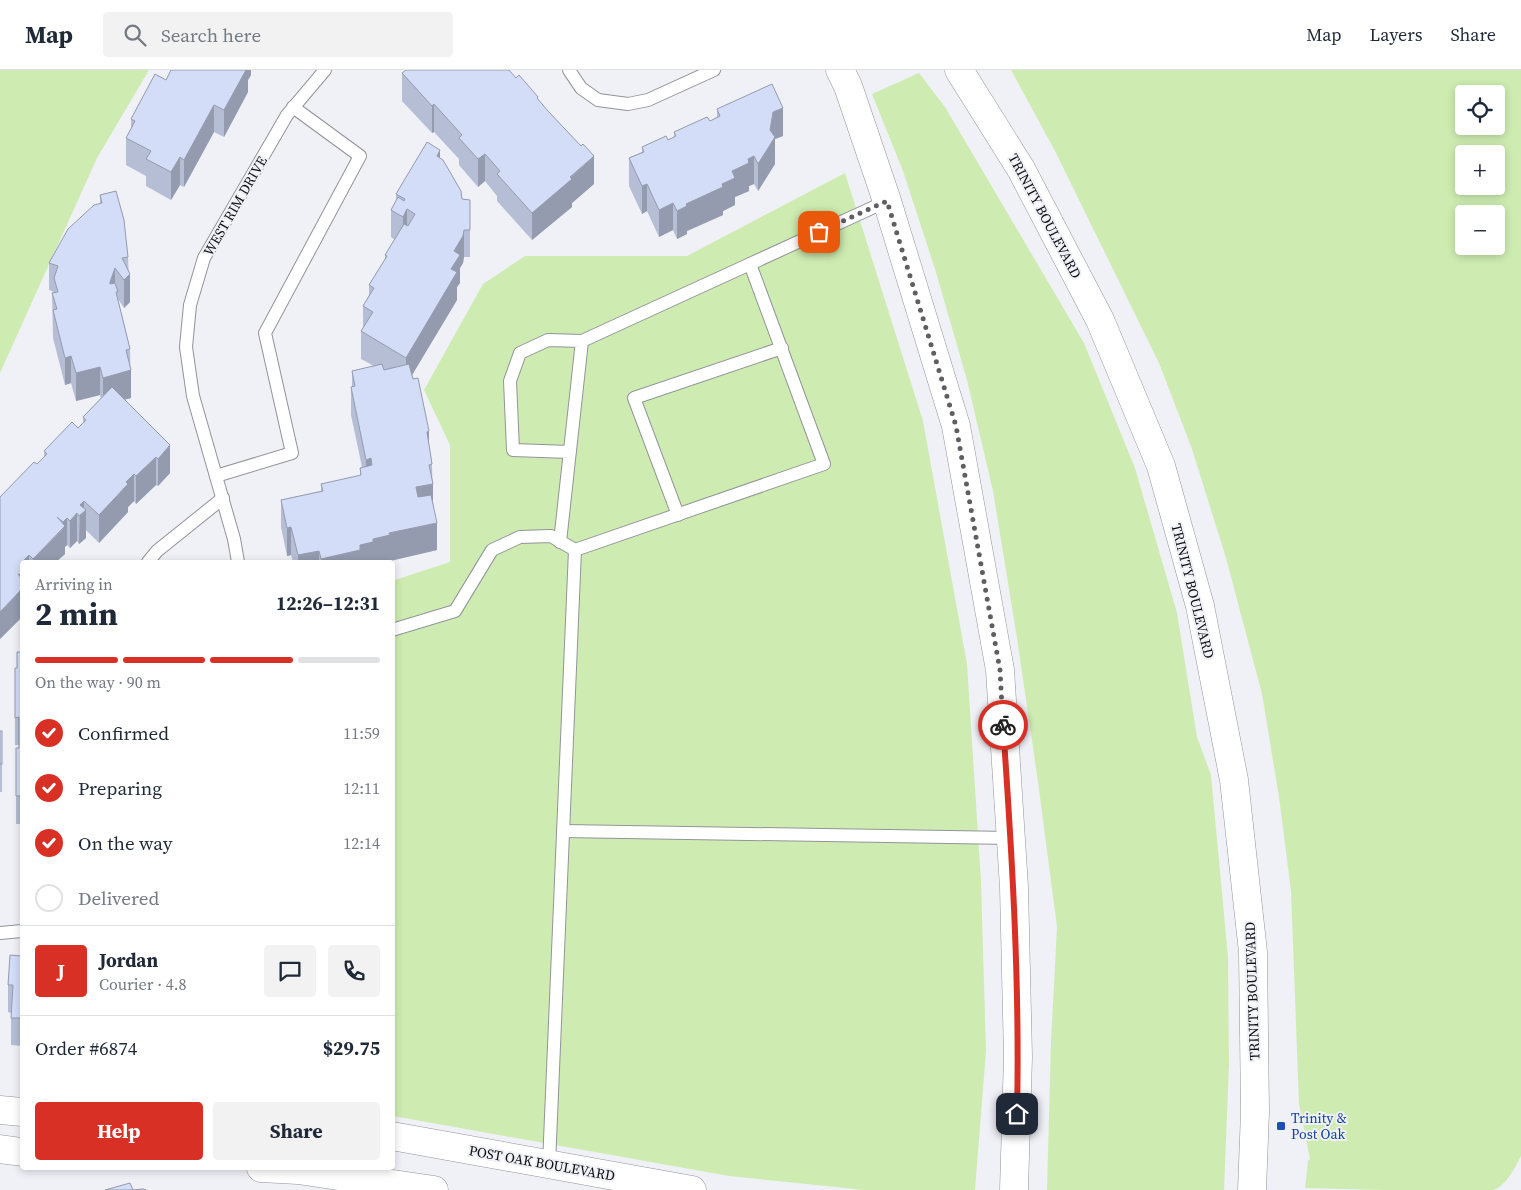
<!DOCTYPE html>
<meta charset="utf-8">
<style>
body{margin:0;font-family:"Source Serif 4",serif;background:#f2f2f3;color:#1f2937;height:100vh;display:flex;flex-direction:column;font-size:19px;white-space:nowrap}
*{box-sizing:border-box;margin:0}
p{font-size:16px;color:#747a83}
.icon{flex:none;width:28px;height:28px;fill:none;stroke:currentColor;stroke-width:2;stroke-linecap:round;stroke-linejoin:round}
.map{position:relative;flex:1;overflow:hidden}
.side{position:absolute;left:20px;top:490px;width:375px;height:610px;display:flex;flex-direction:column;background:#fff;border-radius:5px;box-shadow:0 2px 8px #0003}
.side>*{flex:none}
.fabs{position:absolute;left:1455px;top:15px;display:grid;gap:10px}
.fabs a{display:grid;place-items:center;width:50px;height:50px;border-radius:5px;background:#fff;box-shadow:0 2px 8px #0003;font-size:25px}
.pin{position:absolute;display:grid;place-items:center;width:42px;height:42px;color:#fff;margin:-21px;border-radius:10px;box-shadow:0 2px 8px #0006}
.courier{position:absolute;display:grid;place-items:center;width:50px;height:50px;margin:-25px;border:4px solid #d93025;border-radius:50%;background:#fff;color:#222;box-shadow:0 1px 6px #0007}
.overview em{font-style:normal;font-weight:700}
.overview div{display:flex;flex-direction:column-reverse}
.overview{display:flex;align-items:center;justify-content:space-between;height:85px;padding:0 15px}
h1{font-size:32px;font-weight:700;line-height:38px}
.bar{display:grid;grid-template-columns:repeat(4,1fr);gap:8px 5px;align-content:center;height:60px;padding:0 15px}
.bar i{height:6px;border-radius:4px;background:#e0e1e3}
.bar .on{background:#d93025}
.bar p{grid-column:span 4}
.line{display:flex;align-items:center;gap:12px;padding:0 15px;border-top:1px solid #e0e1e3}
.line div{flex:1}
.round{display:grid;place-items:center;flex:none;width:52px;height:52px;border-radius:5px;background:#f2f2f3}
ol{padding:0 15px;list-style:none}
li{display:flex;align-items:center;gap:15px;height:55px}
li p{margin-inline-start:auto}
li .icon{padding:5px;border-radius:50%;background:#d93025;color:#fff;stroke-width:4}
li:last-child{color:#747a83}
li i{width:28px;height:28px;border:2px solid #e0e1e3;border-radius:50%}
.button{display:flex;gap:10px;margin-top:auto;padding:10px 15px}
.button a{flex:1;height:58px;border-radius:5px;background:#d93025;color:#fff;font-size:20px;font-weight:700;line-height:58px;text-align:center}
.button a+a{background:#f2f2f3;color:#1f2937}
header{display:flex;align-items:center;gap:30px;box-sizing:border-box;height:70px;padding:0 25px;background:#fff;border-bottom:1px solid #e0e1e3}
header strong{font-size:24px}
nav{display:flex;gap:28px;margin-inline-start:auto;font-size:18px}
.search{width:350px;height:45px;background:#f2f2f3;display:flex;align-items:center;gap:12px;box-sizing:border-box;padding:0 18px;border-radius:5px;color:#747a83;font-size:19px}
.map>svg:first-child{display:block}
</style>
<header>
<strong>Map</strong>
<div class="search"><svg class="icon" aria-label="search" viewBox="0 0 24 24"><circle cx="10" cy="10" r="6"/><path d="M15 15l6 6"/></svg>Search here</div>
<nav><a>Map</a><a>Layers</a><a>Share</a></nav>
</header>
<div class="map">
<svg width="1521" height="1120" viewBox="0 0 1521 1120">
<rect width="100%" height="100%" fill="#eff1f7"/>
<g fill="#ceecb1" fill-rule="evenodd">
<path d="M0,0H149L97,88L0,303Z"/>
<path d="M1011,0H1521V1086C1515,1098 1506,1116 1493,1120H1385L1305,1118L1308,1091L1310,1089L1299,1034L1291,821L1279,727L1262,624L1226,488L1192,379L1159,293L1055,81ZM1464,24H1496V56H1464ZM1464,84H1496V116H1464ZM1464,144H1496V176H1464Z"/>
<path d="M919,3L945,37L1084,273L1135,398L1177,543L1197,667L1211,705L1228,887L1229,994L1224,1120H1047L1051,972L1057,857L1038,712L1017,568L993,421L967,310L935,199L903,101L872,24Z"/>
<path d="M845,103L923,351L967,594L981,811L986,981L975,1120H865L729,1106L393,1046L392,511L450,492V375L424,320L483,214L525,186H687Z"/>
</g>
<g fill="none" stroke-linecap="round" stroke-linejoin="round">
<defs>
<g id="lane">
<path d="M569,0L581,18L598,30L628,34L648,30L714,0"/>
<path d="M750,194L887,131"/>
<path d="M216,406L292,383L265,263L360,86L293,37"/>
<path d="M678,445L634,328L782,278"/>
<path d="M560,472L582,271L548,270L520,283L510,311L513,380L570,382"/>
<path d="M575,480L824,394L750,194L582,271"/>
<path d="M148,492L157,481L223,428"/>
<path d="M238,492L234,469L193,326L186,277L190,235L204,188L287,45L325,0"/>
<path d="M392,560L455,541L492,480L520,467L551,466L575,480L549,1094"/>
<path d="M563,761L1011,768"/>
<path d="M0,863L22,861"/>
</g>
<g id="secondary">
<path d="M840,0L848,16L887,131L956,356L1000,600L1014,817L1018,987L1014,1120"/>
<path d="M959,0L1021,99L1100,250L1161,396L1200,536L1234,710L1253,882L1255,1042L1252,1120"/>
<path d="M0,1040L22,1042"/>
<path d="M392,1066L692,1120"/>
<path d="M0,1079L22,1082"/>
<path d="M261,1098L298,1100L434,1120"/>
</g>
</defs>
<use href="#lane" stroke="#929499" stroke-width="14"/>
<use href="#secondary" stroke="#929499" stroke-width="29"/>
<use href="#lane" stroke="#fff" stroke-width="12"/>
<use href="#secondary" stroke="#fff" stroke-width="28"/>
</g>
<g fill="#b5bed5">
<path d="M251,0V5L248,10V22L224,67L214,62L184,117L180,115L171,130L146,116V106L126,95V68L131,59V49L166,10Z"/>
<path d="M402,3L516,8L538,30L594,114L572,133V137L532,170L497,131V126L485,111L478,117L459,95V89L434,62L432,63L402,31Z"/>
<path d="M717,39L783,66L775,69V94L758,121L754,114L749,116V121L735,127V135L723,141V145L687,161V164L677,169L673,160L659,167L647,141L642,144L629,116V88L642,82V77L668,70L674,67V62L710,51L717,47Z"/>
<path d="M440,88L462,129L470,130V187H464L463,193L460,198V213L457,217V230L412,305L429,379L432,394L433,436L437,480L390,491V492H293L291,485L287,486L281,457V430L321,421V414L360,406V398L362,397L351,345V317H352V301L374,296L361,289V261L363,259V236L369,225V215L385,189V185L395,170L391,167V140L396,132V124Z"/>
<path d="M100,125L128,187L130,232L124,238L118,229L130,279L131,328L124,330L170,403L158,416L156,415L136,434L134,431L128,437V442L99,473L86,460V468L79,474L77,471L70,478L67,475L65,477V484L56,492H22V547L0,569L37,394L44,387V381L78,358L83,353V347L101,328L100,325L76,331L71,313L65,315L53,268L52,223L54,222L49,220V193L100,134Z"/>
<path d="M22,553V754H16V678H19V675H15V598H17L21,582V555Z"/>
<rect x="0" y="661" width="2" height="61"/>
<path d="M22,886V976L11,975V943L8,942V915Z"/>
</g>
<g fill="#949bae">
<path d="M243,0H251V5L248,10V22L224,67V40Z"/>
<path d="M434,34V62L432,63V36Z"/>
<path d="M214,35V62L184,117V90Z"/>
<path d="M783,38V66L775,69V94L758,121V94L770,60L773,42Z"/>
<path d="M440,80V107L437,86Z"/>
<path d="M485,84V111L478,117V89Z"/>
<path d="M594,86V114L572,133V137L532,170V143Z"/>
<path d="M754,86V114L749,116V121L735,127V135L723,141V145L687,161V164L677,169V141L686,134L722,114L732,101L748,89Z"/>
<path d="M180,87V115L171,130V102Z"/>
<path d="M647,114V141L642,144V116Z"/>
<path d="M673,133V160L659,167V140Z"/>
<path d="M407,139V167L403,175V147Z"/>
<path d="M464,160V187L463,193L460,198V213L457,217V230L406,315V288Z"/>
<path d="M115,198V226L110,212Z"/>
<path d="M130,204V232L124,238V210Z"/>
<path d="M71,286V313L65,315V288Z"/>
<path d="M100,297V325L76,331V303Z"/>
<path d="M131,300V328L103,335V308Z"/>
<path d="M429,361V389L427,362Z"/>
<path d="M170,375V403L158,416V389Z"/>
<path d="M156,387V415L136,434V406Z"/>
<path d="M371,388V416L366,417V390Z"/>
<path d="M134,404V431L128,437V442L99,473V445L126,412Z"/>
<path d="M433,414V441L416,445V417Z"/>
<path d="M84,431V441L86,440V468L79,474L80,435Z"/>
<path d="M77,443V471L70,478V451Z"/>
<path d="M67,448V475L65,477V484L56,492H33V489L63,459V452Z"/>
<path d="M437,453V480L390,491V492H321V489L360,475L389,463Z"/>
<path d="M291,457V485L287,486V458Z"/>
<path d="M319,481V492H298V485Z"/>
<path d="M29,485V492H22V505L21,493Z"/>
<path d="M22,519V547L0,569V542Z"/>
</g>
<g fill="#d3ddf8" stroke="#949bae">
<path d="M171,0H246L224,40L214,35L184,90L180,87L171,102L146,89L151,81L126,68L135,51L131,49L155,4L166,10Z"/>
<path d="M406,0H509L516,8L519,5L538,27L537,28L548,41L581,76L583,74L594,86L570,107L572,109L532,143L497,104L500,101L485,84L478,89L459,68L462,65L434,34L432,36L402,3Z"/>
<path d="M772,14L783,38L773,42L770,60L775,67L758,94L754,86L748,89L749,93L732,101L735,108L722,114L723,117L686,134L687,136L677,141L673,133L659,140L647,114L642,116L629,88L644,82L642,77L666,66L668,70L676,66L674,62L707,47L710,51L720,46L717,39Z"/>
<path d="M427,72L440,80L437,86L443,90L461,121L462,129L470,130V160H464L463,166L454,181L460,185L451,199L457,202L406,288L361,261L373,242L363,236L374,218L369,215L387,186L385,185L404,154L408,156L415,144L407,139L403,147L391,140L398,127L404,131L405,129L396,124Z"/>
<path d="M116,121L124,150L128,187L122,188L130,204L124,210L115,198L110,212V214L115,213L118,222H116L130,279L126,280L131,300L103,308L100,297L76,303L71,286L65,288L53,240L57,239L52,223L58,222L54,208L58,196L49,193L68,159L94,135L102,133L100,125Z"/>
<path d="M382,294L384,300L409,294L413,309L418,308L429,361L427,362L432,394L429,395L433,414L416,417L418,427L431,425L437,453L389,463L390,465L373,469V472L360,475V480L321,489L319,481L298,485L291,457L287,458L281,430L323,421L321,414L361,405L360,398L372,395L371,388L366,390L351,317L355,316L352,301Z"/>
<path d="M112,317L170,375L158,389L156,387L136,406L134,404L126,412L128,414L99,445L84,431L80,435L86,440L79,446L77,443L70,451L67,448L63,452L57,447L65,456L33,489L29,485L21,493L22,494V505L18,504L22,509V519L0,542V427L34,392L37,394L47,384L44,381L72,352L78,358L86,350L83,347Z"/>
<path d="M22,574V726H16V678H19V647L15,648V598H17V582H22Z"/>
<rect x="0" y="661" width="2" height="33"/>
<path d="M10,885L22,886V948H11L13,915H8Z"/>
<path d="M130,1113L133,1120L143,1119L146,1120H105Z"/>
</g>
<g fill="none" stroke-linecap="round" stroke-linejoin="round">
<path stroke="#5f5f63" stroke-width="5" stroke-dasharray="0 9" d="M819,162L887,131L956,356L1000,600L1003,655"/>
<path stroke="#d93025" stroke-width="6" d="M1003,655C1012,784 1020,914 1017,1044"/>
</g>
<rect fill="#1a4fb4" stroke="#eff1f7" stroke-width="2" x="1276" y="1051" width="10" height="10" rx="2.5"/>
<g text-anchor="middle" stroke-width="4" stroke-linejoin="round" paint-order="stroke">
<g font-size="14" fill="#111113" stroke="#eff1f7">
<text transform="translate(235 136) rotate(-60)" y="5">WEST RIM DRIVE</text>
<text transform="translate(1045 146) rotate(62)" y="5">TRINITY BOULEVARD</text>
<text transform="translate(1193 521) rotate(76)" y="5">TRINITY BOULEVARD</text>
<text transform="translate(1252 921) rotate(-92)" y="5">TRINITY BOULEVARD</text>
<text transform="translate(542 1093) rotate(10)" y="5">POST OAK BOULEVARD</text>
</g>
<g font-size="14" fill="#164399" stroke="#eff1f7" text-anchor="start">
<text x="1291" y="1053">Trinity &amp;<tspan x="1291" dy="16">Post Oak</tspan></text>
</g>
</g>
</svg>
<div class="fabs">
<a><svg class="icon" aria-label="locate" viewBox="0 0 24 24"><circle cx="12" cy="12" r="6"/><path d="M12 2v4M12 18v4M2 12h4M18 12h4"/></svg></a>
<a>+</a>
<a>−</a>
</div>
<div class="pin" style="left:819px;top:162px;background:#ea580c"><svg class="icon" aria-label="bag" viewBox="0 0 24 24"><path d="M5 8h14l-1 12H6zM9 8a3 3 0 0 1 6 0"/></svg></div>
<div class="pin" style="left:1017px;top:1044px;background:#1f2937"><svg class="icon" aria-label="home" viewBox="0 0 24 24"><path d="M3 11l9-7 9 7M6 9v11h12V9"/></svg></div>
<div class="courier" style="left:1003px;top:655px"><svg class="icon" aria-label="bike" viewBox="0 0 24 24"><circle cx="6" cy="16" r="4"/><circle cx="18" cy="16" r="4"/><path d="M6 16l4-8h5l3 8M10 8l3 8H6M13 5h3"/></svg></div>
<section class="side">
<div class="overview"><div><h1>2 min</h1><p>Arriving in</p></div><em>12:26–12:31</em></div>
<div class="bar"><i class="on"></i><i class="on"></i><i class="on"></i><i></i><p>On the way · 90 m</p></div>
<ol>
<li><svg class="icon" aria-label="check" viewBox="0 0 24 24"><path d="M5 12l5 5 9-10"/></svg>Confirmed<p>11:59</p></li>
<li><svg class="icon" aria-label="check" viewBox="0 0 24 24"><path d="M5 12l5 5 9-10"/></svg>Preparing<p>12:11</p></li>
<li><svg class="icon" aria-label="check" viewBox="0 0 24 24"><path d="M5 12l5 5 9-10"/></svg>On the way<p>12:14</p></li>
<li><i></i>Delivered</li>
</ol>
<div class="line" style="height:90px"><b class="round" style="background:#d93025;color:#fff">J</b><div><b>Jordan</b><p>Courier · 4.8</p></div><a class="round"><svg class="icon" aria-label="chat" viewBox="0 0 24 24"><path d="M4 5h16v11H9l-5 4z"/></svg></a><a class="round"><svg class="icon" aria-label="phone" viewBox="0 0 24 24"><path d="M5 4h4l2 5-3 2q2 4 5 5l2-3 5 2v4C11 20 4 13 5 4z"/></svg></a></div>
<div class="line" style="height:65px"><div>Order #6874</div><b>$29.75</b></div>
<div class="button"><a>Help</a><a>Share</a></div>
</section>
</div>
